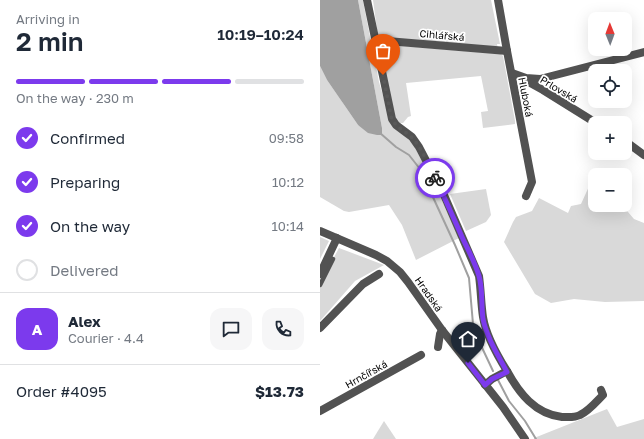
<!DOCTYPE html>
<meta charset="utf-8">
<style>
body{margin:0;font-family:"Golos Text",sans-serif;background:#f6f6f7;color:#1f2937;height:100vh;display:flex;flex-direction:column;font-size:15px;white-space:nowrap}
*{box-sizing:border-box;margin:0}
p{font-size:13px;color:#747a83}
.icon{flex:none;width:22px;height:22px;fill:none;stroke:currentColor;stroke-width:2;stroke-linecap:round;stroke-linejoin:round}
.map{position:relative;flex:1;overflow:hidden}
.sheet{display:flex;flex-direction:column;background:#fff;width:320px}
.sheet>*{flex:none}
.needle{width:26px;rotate:359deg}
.buttons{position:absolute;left:268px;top:12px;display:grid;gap:8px}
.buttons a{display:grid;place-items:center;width:44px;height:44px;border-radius:8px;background:#fff;box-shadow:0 4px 16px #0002;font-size:20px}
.pin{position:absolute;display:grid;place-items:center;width:34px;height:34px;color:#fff;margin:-41px -17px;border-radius:50% 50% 50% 0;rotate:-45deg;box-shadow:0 0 4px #0007}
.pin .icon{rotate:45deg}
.courier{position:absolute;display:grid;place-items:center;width:40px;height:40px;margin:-20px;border:3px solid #7c3aed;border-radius:50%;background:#fff;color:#222;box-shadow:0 1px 5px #0007}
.head em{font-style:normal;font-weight:600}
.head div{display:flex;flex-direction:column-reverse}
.head{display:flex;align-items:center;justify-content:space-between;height:68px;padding:0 16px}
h1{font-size:26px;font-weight:600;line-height:30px}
.bar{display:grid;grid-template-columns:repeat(4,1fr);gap:6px 4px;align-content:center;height:48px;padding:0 16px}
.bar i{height:5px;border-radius:3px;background:#e0e1e3}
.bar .active{background:#7c3aed}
.bar p{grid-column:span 4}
.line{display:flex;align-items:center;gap:10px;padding:0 16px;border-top:1px solid #e0e1e3}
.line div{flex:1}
.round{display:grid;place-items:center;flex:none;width:42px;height:42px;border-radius:12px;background:#f6f6f7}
ol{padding:0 16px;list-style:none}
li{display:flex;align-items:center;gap:12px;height:44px}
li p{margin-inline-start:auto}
li .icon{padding:4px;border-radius:50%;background:#7c3aed;color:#fff;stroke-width:4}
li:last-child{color:#747a83}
li i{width:22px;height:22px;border:2px solid #e0e1e3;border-radius:50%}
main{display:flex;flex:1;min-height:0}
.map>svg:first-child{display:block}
</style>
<main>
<section class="sheet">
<div class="head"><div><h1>2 min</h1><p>Arriving in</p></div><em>10:19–10:24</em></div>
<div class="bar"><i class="active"></i><i class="active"></i><i class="active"></i><i></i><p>On the way · 230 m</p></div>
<ol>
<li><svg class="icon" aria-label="check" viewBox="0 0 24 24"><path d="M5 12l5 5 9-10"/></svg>Confirmed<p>09:58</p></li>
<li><svg class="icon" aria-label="check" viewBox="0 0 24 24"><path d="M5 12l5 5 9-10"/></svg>Preparing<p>10:12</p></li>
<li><svg class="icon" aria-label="check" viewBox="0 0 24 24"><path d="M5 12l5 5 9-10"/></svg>On the way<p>10:14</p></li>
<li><i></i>Delivered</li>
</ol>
<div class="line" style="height:72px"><b class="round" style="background:#7c3aed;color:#fff">A</b><div><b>Alex</b><p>Courier · 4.4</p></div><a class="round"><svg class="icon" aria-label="chat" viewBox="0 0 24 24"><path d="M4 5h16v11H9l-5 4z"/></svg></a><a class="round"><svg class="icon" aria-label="phone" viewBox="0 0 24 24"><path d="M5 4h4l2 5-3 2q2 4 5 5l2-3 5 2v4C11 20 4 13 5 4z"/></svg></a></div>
<div class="line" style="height:52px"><div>Order #4095</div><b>$13.73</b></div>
</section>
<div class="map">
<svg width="324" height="439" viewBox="0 0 324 439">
<rect width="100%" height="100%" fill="#fff"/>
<g fill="#d9d9d9">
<path d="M38,0H43V1L59,82L71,123L93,144L117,189L139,238L96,260L82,225L69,205L29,212L24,211L0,197V66L7,80L38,125L61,135L62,128Z"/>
<path d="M53,0H171L180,44H177L178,49L58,37Z"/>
<path d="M60,44L181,54L183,56L195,121V124L163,128L161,112L168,111L161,76L86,83L91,116L88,117L83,123H79L75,118Z"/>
<path d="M271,182H275V205H302L314,219L324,223V301L285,302L254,299L231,303L215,294L184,242L193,222L196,217L212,211L219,198L248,213L251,206L261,204Z"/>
<path d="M166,189L171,215L166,222L146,231L130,194Z"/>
<path d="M0,237L9,241L0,259Z"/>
<path d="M19,248L64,265L35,281L0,321V285L13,259Z"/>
<path d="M287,409L297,427L324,419V439H214V438Z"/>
<path d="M64,421L76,439H53Z"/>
</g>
<path fill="#a0a0a0" d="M0,0H38L62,128V135H57L48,133L38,125L7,80L0,66Z"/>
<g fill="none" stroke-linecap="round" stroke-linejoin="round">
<g stroke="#a0a0a0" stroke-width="2">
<path d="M60,133L76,147L89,155L100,169L135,245L149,278L153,324L157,337L173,371"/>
<path d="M177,378L189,401L205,421L216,439"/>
</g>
<path stroke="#525252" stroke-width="4.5" d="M0,285L13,259L8,257"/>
<g stroke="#525252" stroke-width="8">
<path d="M47,0L72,119L76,125L92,137L99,147L124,195L159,276C161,290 161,304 163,317C166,336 177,355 187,371L172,379L165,385"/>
<path d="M178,0L187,51L212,182L206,196"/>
<path d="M55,40L187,51"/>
<path d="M192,73L206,78L220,79L324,52"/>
<path d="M205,80L223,90L276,123"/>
<path d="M305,141L324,155"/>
<path d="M0,274L17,238"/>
<path d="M0,328L43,284L59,274"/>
<path d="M118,347L120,334L122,330"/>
<path d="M187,371C199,393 215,414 242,417C248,417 254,418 260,415C269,411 276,402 283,395L281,390"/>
<path d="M0,411L101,355"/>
</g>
<path stroke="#525252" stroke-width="8" d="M0,231L56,255L67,261L80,272L88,282L122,330L183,407L205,439"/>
</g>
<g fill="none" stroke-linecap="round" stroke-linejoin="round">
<path stroke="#595959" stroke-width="4" stroke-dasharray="0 7.2" d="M63,75L71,116C74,128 87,131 94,140C103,151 109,166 115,178"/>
<path stroke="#7c3aed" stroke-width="5" d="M115,178C125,198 133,217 142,237C148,250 155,262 159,276C163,290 161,305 163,319C167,338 178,355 187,372L172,379L165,385L148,363"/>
</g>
<g text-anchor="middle" stroke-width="3.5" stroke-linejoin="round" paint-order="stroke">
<g font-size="10" fill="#000" stroke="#fff">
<text transform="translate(122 35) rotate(5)" y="4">Cihlářská</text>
<text transform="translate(239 89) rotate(31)" y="4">Prlovská</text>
<text transform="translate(206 97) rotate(79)" y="4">Hluboká</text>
<text transform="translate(109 294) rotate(55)" y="4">Hradská</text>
<text transform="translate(46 374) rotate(-29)" y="4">Hrnčířská</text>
</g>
</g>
</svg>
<div class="buttons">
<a><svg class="needle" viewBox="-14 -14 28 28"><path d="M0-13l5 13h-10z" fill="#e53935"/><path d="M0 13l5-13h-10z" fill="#747a83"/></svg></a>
<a><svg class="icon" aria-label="locate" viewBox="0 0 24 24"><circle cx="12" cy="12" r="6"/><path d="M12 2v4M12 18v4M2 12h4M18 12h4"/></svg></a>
<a>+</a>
<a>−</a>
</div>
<div class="pin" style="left:63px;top:75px;background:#ea580c"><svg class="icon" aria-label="bag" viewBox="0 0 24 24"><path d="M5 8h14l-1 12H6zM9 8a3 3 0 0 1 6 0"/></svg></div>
<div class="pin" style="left:148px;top:363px;background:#1f2937"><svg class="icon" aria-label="home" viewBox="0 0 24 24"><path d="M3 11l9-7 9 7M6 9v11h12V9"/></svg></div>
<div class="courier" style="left:115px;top:178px"><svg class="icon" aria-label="bike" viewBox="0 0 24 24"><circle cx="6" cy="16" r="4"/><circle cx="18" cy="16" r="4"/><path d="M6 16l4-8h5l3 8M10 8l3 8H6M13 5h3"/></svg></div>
</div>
</main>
